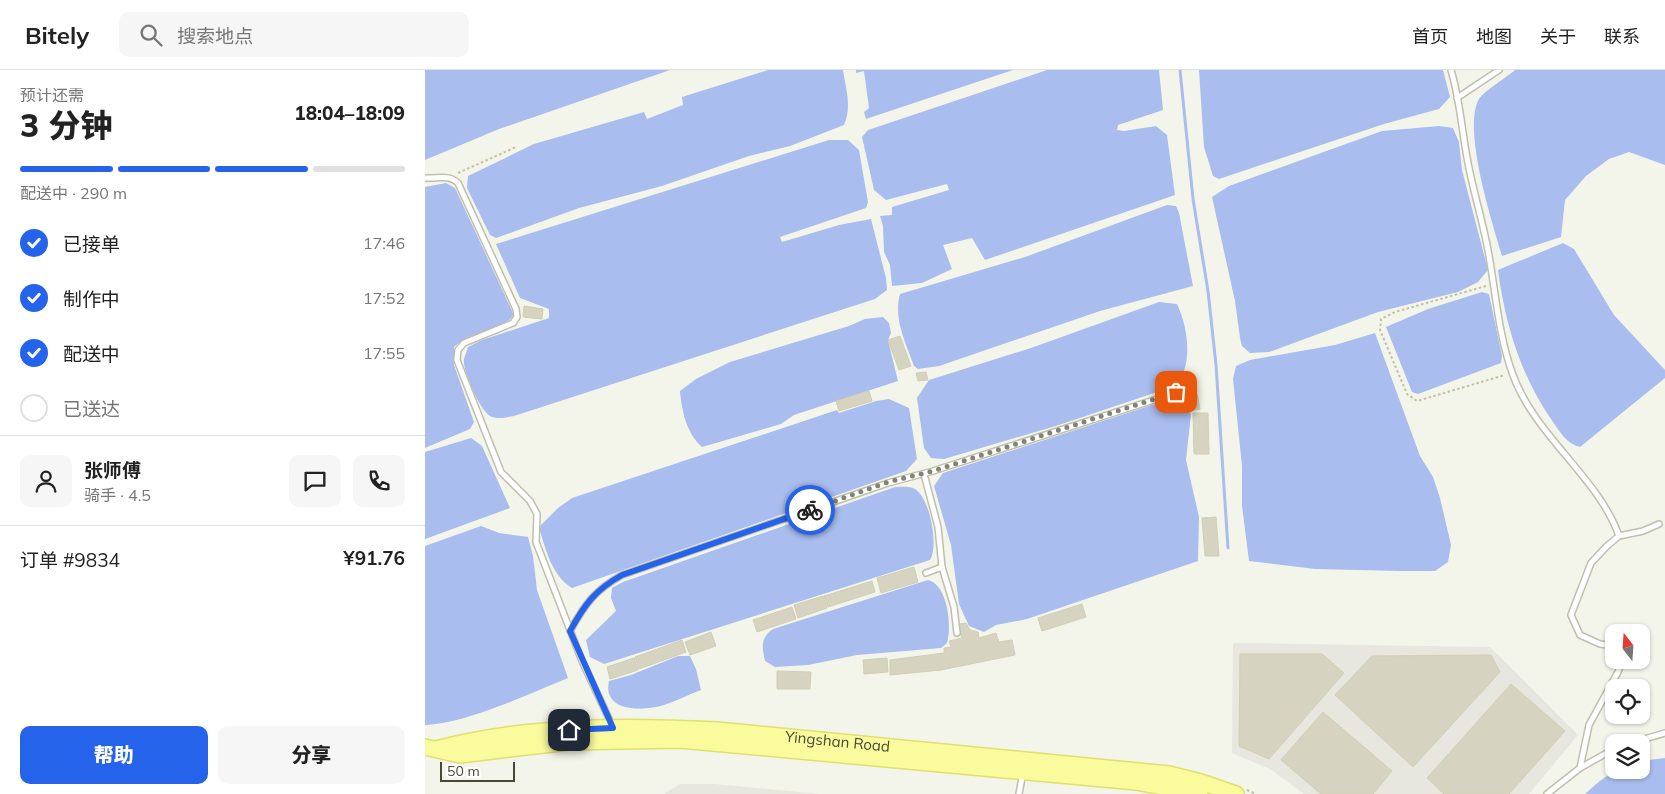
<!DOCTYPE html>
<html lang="zh">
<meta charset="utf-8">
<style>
body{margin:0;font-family:Mulish,"Noto Sans SC",sans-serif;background:#f6f6f6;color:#222;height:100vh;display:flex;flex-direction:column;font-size:19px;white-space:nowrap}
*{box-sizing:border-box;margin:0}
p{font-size:16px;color:#767676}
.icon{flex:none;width:28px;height:28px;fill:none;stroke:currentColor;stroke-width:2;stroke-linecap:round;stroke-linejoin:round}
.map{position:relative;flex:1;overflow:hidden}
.sheet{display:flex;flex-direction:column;background:#fff;width:425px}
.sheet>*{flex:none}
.needle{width:32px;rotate:343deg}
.buttons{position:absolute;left:1180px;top:554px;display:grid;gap:10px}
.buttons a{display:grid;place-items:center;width:45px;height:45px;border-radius:10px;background:#fff;box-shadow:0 1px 4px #0004;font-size:25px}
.scale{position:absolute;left:15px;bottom:12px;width:75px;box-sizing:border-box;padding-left:5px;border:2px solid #484738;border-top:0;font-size:14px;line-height:18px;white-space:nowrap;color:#484738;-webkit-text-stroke:4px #fff;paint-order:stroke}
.pin{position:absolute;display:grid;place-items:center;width:42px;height:42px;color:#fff;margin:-21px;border-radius:10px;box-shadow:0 2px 8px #0006}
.courier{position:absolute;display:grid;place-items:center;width:50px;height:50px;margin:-25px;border:4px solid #2563eb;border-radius:50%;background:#fff;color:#222;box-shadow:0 1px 6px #0007}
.overview em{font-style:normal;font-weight:800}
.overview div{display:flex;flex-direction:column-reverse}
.overview{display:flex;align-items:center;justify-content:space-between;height:85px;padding:0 20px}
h1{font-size:32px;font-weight:800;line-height:38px}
.bar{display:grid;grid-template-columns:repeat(4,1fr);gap:8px 5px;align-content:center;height:60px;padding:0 20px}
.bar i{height:6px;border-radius:4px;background:#e0e0e0}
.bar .current{background:#2563eb}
.bar p{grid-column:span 4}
.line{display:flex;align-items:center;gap:12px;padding:0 20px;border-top:1px solid #e0e0e0}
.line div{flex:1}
.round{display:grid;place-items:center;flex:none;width:52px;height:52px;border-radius:10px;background:#f6f6f6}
ol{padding:0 20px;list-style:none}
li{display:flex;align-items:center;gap:15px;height:55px}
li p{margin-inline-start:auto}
li .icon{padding:5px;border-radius:50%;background:#2563eb;color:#fff;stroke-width:4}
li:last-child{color:#767676}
li i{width:28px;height:28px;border:2px solid #e0e0e0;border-radius:50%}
.action{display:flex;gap:10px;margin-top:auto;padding:10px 20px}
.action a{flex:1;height:58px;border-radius:10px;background:#2563eb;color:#fff;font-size:20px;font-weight:800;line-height:58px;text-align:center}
.action a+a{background:#f6f6f6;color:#222}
header{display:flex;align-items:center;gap:30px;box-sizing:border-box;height:70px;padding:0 25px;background:#fff;border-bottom:1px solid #e0e0e0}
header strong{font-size:24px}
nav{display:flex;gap:28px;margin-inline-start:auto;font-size:18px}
.search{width:350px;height:45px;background:#f6f6f6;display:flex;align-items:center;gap:12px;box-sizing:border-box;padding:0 18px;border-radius:10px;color:#767676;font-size:19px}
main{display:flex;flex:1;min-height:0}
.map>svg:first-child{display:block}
</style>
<header>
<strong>Bitely</strong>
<div class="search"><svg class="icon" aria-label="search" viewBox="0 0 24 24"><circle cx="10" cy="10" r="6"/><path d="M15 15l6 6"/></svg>搜索地点</div>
<nav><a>首页</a><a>地图</a><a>关于</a><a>联系</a></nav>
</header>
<main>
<section class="sheet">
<div class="overview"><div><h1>3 分钟</h1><p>预计还需</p></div><em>18:04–18:09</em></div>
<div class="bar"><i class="current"></i><i class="current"></i><i class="current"></i><i></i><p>配送中 · 290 m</p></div>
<ol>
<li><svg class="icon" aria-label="check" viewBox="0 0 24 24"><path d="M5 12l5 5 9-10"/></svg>已接单<p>17:46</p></li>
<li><svg class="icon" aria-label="check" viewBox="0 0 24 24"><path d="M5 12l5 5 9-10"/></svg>制作中<p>17:52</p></li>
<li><svg class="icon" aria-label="check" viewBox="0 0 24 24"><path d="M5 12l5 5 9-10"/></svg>配送中<p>17:55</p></li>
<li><i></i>已送达</li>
</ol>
<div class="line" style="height:90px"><a class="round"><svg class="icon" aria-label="person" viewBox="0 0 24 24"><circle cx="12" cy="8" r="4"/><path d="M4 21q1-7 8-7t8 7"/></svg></a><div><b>张师傅</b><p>骑手 · 4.5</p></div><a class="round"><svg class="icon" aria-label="chat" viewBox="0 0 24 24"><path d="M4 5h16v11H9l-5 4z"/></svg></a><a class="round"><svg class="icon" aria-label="phone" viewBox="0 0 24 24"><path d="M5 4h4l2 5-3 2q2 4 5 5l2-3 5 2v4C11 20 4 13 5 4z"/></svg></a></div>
<div class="line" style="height:65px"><div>订单 #9834</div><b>¥91.76</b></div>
<div class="action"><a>帮助</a><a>分享</a></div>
</section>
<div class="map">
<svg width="1240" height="724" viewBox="0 0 1240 724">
<rect width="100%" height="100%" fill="#f4f5ea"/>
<g fill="#e7e6df">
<path d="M808,573L1065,577L1153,665L1104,724H879L845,699L807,683Z"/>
<path d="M255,714H290L394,724H239Z"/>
</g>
<g fill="#a9bdee">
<path d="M0,0H245L74,59L0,90Z"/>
<path d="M343,0H418C421,20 427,36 419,55L365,76L324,86L237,116L154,138L71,168L65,165L42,118L43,106L109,74L219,42L222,49L258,35L257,27Z"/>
<path d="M431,0H588L441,49L439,42L444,38L439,1L431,3Z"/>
<path d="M622,0H734L738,40L693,55L692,60L699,61L731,56L742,65L750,125L560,190L547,168L518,175L527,199L497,213L467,216L465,195L459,182L458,156L455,146L467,145V137L524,120L522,114L461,130L449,120L437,67L443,60Z"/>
<path d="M774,0H1018L1025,27L1014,39L959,54L794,109L788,106L779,77Z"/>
<path d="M1090,0H1240V95L1204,82L1184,89L1161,106L1140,130L1136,167L1077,186C1067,152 1037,59 1054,29C1059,21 1082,7 1090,0Z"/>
<path d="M1014,56L1028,58L1034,72L1037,100L1063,200L1053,212L1033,222L953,242L844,282L825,283L817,276L815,268L810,231L787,127L804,116L957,61Z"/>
<path d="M404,70H423L434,80L443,132L441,138L355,167L357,172L414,155L446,149L461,208L462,220L450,229L89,346C81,347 73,350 65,346C55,340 37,300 39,289C40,285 42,281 43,277L57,270L124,248V239L95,228L71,174Z"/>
<path d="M21,113L30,118L89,245C75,263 46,262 29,277V295L49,352L45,359L0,378V117Z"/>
<path d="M742,135L751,136L754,143L768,216L675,241L514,296L493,299L489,296C481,273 468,249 475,224L600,187Z"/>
<path d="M1138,173L1149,179L1189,245L1240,300V308L1155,377C1142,374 1135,362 1128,352C1096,307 1080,254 1073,200Z"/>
<path d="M1057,222L1064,224L1077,286L1076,293L993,324L987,322L961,257L1003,239Z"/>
<path d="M734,232L752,234C763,257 769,296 750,316L634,355L519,389L506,388L499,378L492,328L504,310L606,278Z"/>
<path d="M458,247L464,253L466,263L463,270L473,311L369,345L356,354L277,377C261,362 257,342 255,321L271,309L305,292L424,256L440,249Z"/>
<path d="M950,263L995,386L1008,407L1015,428L1026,475L1023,492L1010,501H975L890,499L824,491L817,436V396L808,309L811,296L825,290L910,275Z"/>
<path d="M464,329L484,338L492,389L481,401L147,518C127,506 120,478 114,457L133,438L147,428L412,340L414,343L451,331Z"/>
<path d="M733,333L756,335L766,344L761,390L774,447L773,491L602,549L571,555L559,562L544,556L534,534L526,475L509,416L518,403Z"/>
<path d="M46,368L57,376L85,438L0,469V382Z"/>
<path d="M470,417C477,417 484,416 490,419C505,428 514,476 505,490L179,594L165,587L161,570L191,541L186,528L187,518L198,512Z"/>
<path d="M56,456L74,463L103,467L108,486L112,520L143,608C104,624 40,654 0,655V476Z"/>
<path d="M503,510C523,515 527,556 522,573L516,578L432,585L383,595L350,597L340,591C337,577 335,568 348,559Z"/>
<path d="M253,586H265L271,599L276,620C264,624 252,631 239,635C219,641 177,643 184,611L206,605Z"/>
<path d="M1240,688V724H1160C1183,704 1185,700 1216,700V691Z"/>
</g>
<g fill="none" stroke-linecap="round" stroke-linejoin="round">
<path stroke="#a9bdee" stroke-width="3" d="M755,0L768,129L783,221L791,295L803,478"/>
</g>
<g fill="#d6d4c0" stroke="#d0ceb3">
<path d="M99,236L118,239L117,249L98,247Z"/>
<path d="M475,266L486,296L474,300L463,270Z"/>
<path d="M501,302L503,310L493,311L491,303Z"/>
<path d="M444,321L447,331L414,341L411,331Z"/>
<path d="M772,324L775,339L763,341L760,327Z"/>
<path d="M768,343H783L784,384H769Z"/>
<path d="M791,447L794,486H780L777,448Z"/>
<path d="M489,497L493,512L456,523L452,508Z"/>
<path d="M447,511L450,522L403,537L399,526Z"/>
<path d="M398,526L402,538L373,548L369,535Z"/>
<path d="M657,534L661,547L617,561L613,548Z"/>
<path d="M367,537L371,549L332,562L328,550Z"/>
<path d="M541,553L545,560L553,562L554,568L571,563L574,572L587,570L590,585L516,600L465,605V590L519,583V578L526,577L524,571L537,568L533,554Z"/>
<path d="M286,562L291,576L265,585L260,572Z"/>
<path d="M257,570L261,582L214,599L210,587Z"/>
<path d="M815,584H897L919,603L844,689L814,676Z"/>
<path d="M1066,585L1075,602L988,697L910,625L947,586Z"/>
<path d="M209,588L213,600L185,609L182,597Z"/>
<path d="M462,588L463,602L439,604L438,590Z"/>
<path d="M352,601L386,602L385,619H352Z"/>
<path d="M1086,614L1140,661L1084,724H1019L1002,708Z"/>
<path d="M898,642L967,701L948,724H896L856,690Z"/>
</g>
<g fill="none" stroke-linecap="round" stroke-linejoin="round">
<defs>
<g id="service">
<path d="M1026,0C1035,30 1037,62 1043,93C1049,125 1059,155 1064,186C1071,225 1074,268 1088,305C1110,366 1174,408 1194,466"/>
<path d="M1032,28L1074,0"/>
<path d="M0,108C11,109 24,104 33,113L91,239L92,247L88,253L39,273L33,280L32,290L76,402L105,431L112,444L111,472L157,591L187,655"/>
<path d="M499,404L513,457L517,497L529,537L532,563"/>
<path d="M501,503L517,497"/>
<path d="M145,561C160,534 170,520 197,505L463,413L508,401L763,319"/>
<path d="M1189,576L1175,574L1155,565L1146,545L1166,493L1182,476L1194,466L1218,461L1234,454"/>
<path d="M1209,672L1240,663"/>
<path d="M1155,698L1164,655L1193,602L1197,590"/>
<path d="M594,724L598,702"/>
<path d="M1122,724L1155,698L1189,679"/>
</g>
<g id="primary">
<path d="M0,677L35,685L144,672L255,670L711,712L775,724"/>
<path id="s1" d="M11,679C101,655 199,655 292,660L744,704L776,712L811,724"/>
</g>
</defs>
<use href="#service" stroke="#c0bfad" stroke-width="8"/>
<use href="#primary" stroke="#dfe06d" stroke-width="18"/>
<g stroke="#c1c09f" stroke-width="2" stroke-dasharray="2.5 2.5" stroke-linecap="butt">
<path d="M33,103L91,77"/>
<path d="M1061,216L970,242L956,249L955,260L982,324L992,331L1080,305"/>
<path d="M822,720L831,724"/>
</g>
<use href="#service" stroke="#fff" stroke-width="5"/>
<use href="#primary" stroke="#f9fb9d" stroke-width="15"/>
</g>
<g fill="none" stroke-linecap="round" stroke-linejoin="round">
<path stroke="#848476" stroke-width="5" stroke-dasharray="0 9" d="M385,440L463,412L508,401L751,322"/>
<path stroke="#2563eb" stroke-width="6" d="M144,660L188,658L145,561C160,534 170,520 197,505L385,440"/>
</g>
<g text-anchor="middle" stroke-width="4" stroke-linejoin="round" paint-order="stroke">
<g font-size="15" fill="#484738" stroke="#fff">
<text dy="5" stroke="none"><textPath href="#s1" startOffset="404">Yingshan Road</textPath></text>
</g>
</g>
</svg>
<div class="buttons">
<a><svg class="needle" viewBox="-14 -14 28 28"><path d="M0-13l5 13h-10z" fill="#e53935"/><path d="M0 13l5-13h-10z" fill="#767676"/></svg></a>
<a><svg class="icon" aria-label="locate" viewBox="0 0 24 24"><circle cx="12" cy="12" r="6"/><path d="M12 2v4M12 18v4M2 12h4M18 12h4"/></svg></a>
<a><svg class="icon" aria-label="layers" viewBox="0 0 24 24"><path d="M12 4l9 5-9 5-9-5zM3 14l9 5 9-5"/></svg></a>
</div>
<div class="scale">50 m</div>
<div class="pin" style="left:751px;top:322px;background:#ea580c"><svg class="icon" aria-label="bag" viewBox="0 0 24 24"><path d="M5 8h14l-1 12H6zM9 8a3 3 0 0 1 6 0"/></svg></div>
<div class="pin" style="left:144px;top:660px;background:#1f2937"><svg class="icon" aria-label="home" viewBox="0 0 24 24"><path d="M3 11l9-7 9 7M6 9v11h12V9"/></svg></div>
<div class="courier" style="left:385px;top:440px"><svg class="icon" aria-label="bike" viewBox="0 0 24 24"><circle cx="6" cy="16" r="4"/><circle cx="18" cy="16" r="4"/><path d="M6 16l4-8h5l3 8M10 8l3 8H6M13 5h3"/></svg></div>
</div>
</main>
